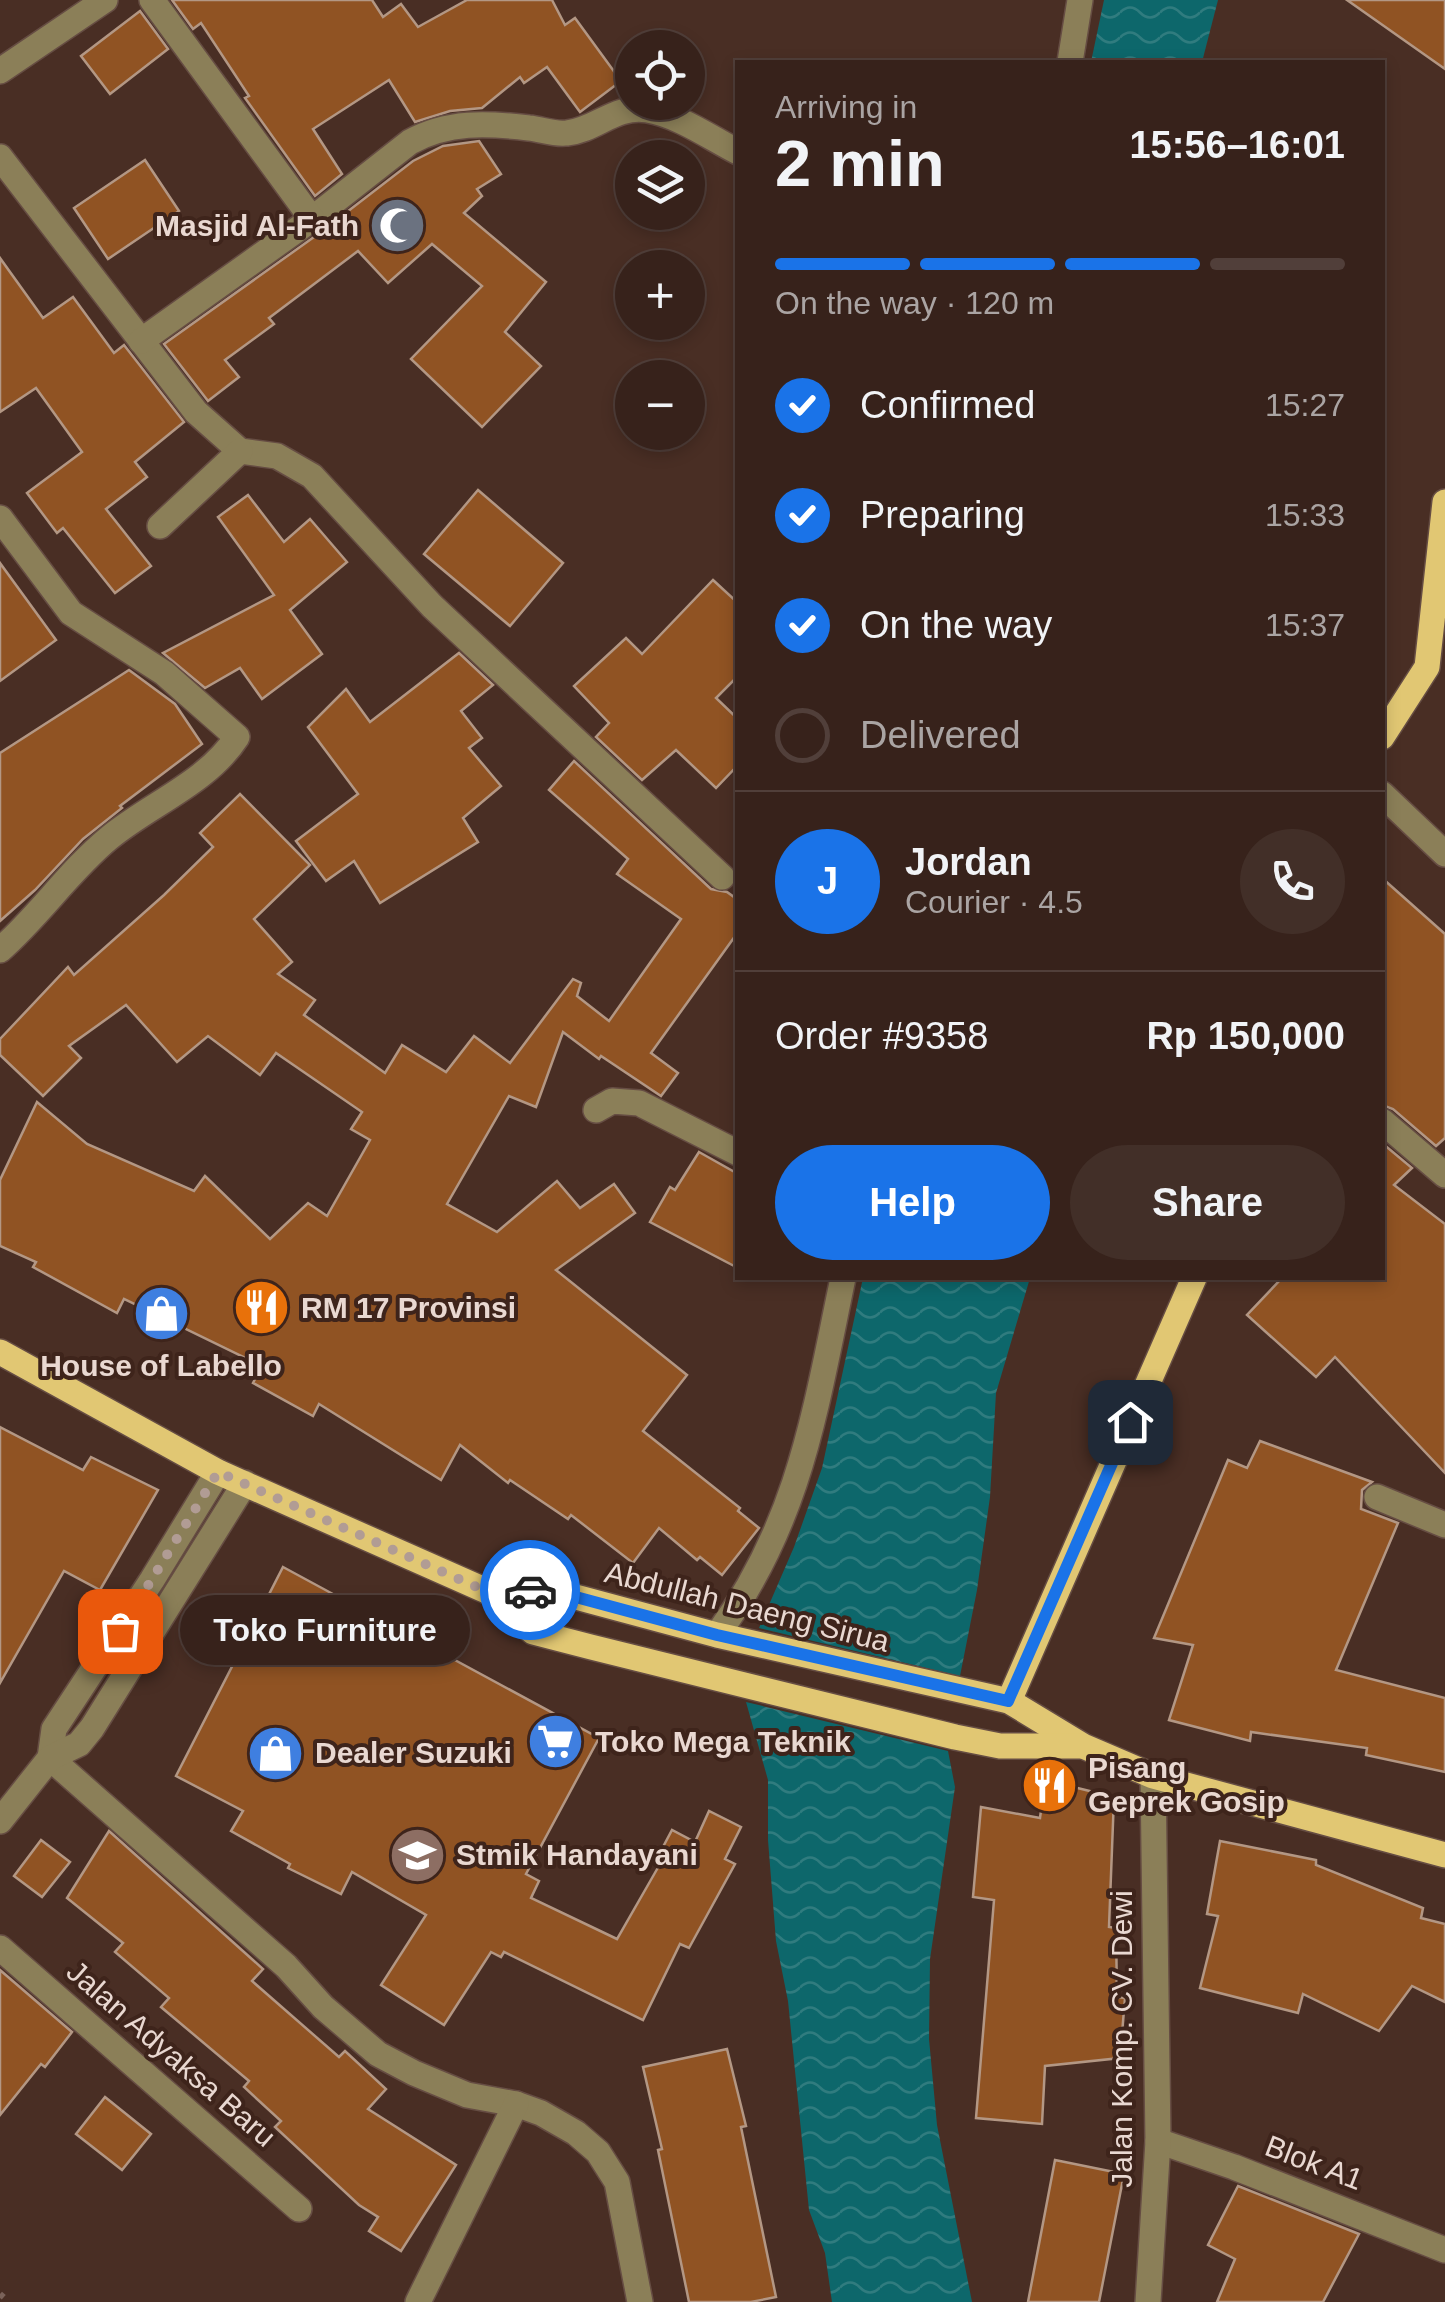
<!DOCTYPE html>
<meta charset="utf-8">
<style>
body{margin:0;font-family:Helvetica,sans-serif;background:#422f28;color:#f1f3f6;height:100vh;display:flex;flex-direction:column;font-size:38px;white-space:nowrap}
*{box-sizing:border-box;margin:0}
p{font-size:32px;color:#aaa4a3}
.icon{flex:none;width:55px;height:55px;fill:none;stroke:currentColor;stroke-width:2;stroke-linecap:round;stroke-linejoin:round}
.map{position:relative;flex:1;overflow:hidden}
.side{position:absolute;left:735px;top:60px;width:650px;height:1220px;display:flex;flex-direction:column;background:#37221b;border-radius:0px;box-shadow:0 5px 15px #0003,0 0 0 2px #513f3a}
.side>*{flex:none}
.buttons{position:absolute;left:615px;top:30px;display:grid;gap:20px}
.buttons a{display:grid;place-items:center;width:90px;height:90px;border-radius:50%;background:#37221b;box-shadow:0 5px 15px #0003,0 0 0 2px #513f3a;font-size:50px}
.pin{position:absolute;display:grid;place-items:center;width:85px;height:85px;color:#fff;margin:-42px;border-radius:20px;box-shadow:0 5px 15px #0006}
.courier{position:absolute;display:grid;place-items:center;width:100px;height:100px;margin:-50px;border:8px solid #1a73e8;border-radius:50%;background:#fff;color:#222;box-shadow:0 2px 12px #0007}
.bubble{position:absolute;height:70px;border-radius:35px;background:#37221b;box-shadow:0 5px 15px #0003,0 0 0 2px #513f3a;font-size:32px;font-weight:600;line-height:70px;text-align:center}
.overview em{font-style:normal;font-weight:600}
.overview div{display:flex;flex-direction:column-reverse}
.overview{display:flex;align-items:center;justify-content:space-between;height:170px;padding:0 40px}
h1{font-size:65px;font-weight:600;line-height:75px}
.bar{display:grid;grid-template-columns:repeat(4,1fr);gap:15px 10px;align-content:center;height:120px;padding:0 40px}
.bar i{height:12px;border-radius:8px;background:#513f3a}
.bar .on{background:#1a73e8}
.bar p{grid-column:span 4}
.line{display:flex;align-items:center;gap:25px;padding:0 40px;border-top:2px solid #513f3a}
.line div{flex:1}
.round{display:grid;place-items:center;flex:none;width:105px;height:105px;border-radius:52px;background:#422f28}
ol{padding:0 40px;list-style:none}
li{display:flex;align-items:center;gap:30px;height:110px}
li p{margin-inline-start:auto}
li .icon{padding:10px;border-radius:50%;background:#1a73e8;color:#fff;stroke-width:4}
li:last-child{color:#aaa4a3}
li i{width:55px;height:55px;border:5px solid #513f3a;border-radius:50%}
.button{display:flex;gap:20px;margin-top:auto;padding:20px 40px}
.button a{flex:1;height:115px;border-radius:60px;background:#1a73e8;color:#fff;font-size:40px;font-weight:600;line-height:115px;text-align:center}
.button a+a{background:#422f28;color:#f1f3f6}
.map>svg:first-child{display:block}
</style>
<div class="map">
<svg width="1445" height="2302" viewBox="0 0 1445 2302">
<defs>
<pattern id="water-waves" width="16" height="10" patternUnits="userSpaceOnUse" patternTransform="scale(2.5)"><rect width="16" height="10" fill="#0d676b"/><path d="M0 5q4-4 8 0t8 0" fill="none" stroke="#307c7f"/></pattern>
</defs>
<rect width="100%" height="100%" fill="#492e24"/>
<g fill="url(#water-waves)">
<path d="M1104,0H1218L1202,62H1091Z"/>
<path d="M863,1278H1030L996,1393L990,1497L977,1590L960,1676L759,1628L794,1547L822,1468Z"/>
<path d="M746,1702L948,1751L955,1787L930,1959L929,2039L937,2125L972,2302H832L825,2253L809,2210L788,2001L776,1941L768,1840V1780Z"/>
</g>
<g fill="#905323" stroke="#b39784" stroke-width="2.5">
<path d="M172,0H372L383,17L401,4L418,27L467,0H552L565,25L575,18L621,81L580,112L547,67L524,83L520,77L482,108L450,111L415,122L389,80L313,129L342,174L315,196L245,98L249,96L201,23L193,29Z"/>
<path d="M1347,0H1445V69Z"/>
<path d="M140,11L168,49L110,94L81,56Z"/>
<path d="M479,141L501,174L477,189L482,196L464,213L546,282L505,332L541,366L482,427L411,359L482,286L432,244L388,283L358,251L269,318L274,324L225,360L239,377L208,401L164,344L321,232L413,161L443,146Z"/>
<path d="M145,160L179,211L108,259L74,208Z"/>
<path d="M0,258L43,318L73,297L114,353L124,345L184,422L135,462L147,477L106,509L151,566L115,593L63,528L57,533L27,493L82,452L36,388L0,412Z"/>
<path d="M478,490L563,563L510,626L424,554Z"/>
<path d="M248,495L284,542L310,519L347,562L290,610L322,654L262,699L240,668L205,688L163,653L274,595L218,517Z"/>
<path d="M0,563L56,640L0,681Z"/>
<path d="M713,580L738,603V676L716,698L738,719V765L716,788L676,750L642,780L596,737L609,723L574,686L626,638L642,654Z"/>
<path d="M459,653L493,685L461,711L482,738L469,748L501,786L463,818L478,842L380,903L354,861L326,881L296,841L358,794L308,727L346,689L370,722Z"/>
<path d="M129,670L175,704L202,744L120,806L122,808L83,839L35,890L0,921V753Z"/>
<path d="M574,761L711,889L727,892L738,900V932L651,1053L678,1073L661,1096L601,1056L599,1059L563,1032L536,1107L509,1096L447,1204L497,1232L557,1181L580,1208L614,1184L635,1213L556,1270L687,1375L643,1431L740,1508L738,1511L759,1528L722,1575L700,1557L697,1560L659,1528L633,1563L571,1515L568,1519L510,1480L508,1483L460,1445L441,1480L319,1404L313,1416L253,1383L262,1366L124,1299L117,1313L33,1267L36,1262L0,1246V1180L37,1102L87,1144L194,1191L205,1176L270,1239L308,1203L327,1216L370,1140L351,1129L362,1112L276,1053L260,1075L208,1036L177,1062L126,1005L69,1046L81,1058L43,1096L0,1055V1039L68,967L74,975L164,895L213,847L200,833L240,794L310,865L254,919L292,962L278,974L315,1000L304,1015L385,1073L402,1045L446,1072L474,1036L510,1063L573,979L581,983L577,996L609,1021L681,919L617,874L628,859L549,790Z"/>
<path d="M1382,878L1445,934V1138L1436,1146L1393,1109L1382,1105Z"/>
<path d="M1382,1143L1412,1168L1394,1185L1445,1224V1473L1335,1357L1316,1377L1247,1315L1282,1278H1382Z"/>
<path d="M699,1152L738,1174V1268L650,1222L670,1187L675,1190Z"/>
<path d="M0,1427L83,1470L91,1457L158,1490L100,1590L64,1571L0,1683Z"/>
<path d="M1260,1441L1372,1482L1362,1490L1361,1509L1398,1523L1336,1670L1445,1698V1772L1366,1755L1367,1748L1251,1732L1250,1741L1169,1720L1193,1645L1154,1638L1228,1460L1247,1468Z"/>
<path d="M283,1567L599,1738L526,1874L539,1881L531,1898L617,1939L660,1864L655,1862L672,1830L695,1842L709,1811L741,1827L725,1859L735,1864L689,1948L680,1944L643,2020L504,1952L501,1957L491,1952L444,2025L381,1985L426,1915L352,1872L341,1894L288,1868L290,1864L231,1831L243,1811L176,1776Z"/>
<path d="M1045,1780L1114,1797L1109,1927L1116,1928L1117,1997L1125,1998L1120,2058L1045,2066L1042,2124L976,2118L994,1900L973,1897L981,1807L1040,1818Z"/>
<path d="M109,1831L263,1969L252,1981L339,2057L345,2051L386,2089L368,2109L456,2165L401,2251L369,2231L378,2217L359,2205L275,2127L281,2121L244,2087L249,2081L161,2007L169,1998L115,1952L123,1943L67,1898Z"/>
<path d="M41,1840L70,1862L42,1897L14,1876Z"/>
<path d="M1220,1841L1316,1860V1865L1423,1908L1421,1918L1445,1924V2002L1412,1986L1379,2031L1303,1994L1298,2013L1200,1988L1218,1916L1207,1914Z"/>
<path d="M0,1970L72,2032L45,2067L41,2064L0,2115Z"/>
<path d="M727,2049L746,2126L741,2127L776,2297L751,2302H689L658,2150L662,2149L643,2067Z"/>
<path d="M105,2097L151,2134L122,2170L76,2134Z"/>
<path d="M1055,2160L1124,2174L1099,2302H1028Z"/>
<path d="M1238,2186L1359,2234L1323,2302H1217L1235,2259L1208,2245Z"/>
</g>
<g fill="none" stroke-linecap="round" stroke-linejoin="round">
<defs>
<g id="minor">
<path d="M1070,62L1080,0"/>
<path d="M0,71L105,0"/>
<path d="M0,157L196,412L240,451L277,456L312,476L432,606L722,877"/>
<path d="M312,219L410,142C448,121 487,123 529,128C541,129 555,135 567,133C596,130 615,105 647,110C678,115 709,137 738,152"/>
<path d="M141,341L312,219L152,0"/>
<path d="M0,518L71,613L164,673L237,737C207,783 150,804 109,838C69,871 39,916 0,950"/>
<path d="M160,526L240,451"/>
<path d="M1382,794L1445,854"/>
<path d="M596,1110L612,1101L639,1103L738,1153"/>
<path d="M1382,1121L1445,1175"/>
<path d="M1377,1497L1445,1525"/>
<path d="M717,1635C800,1521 815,1411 843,1278"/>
<path d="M50,1758L286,1966L323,2007L378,2054L414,2073L467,2095L516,2104L541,2113L576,2133L598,2152L617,2182L640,2302"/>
<path d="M50,1758L54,1729L152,1580L218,1472"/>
<path d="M0,1821L50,1758L79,1744L92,1728L245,1483"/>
<path d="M0,1948L299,2209"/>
<path d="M1158,2141L1234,2167L1445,2250"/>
<path d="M418,2302L516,2104"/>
<path d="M1148,2302L1158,2141L1153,1776"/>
</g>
<g id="major">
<path d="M1382,737L1427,667L1445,502"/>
<path d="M0,1352L218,1472L489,1592L546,1589L717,1635L1009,1701L1083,1746L1153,1776L1445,1855"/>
<path d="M489,1592L533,1632L591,1647L955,1737L1000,1746H1079"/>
<path d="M1009,1701L1194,1278"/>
</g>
</defs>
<use href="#minor" stroke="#664d43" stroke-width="28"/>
<use href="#major" stroke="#664d43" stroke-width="28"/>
<path stroke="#7a6259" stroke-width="6" stroke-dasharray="5 8" stroke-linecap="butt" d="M0,2294L9,2302"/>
<use href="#minor" stroke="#8b7f58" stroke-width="25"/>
<use href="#major" stroke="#e1c773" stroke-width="25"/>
</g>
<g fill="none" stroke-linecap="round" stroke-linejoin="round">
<path stroke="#b19c94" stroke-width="10" stroke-dasharray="0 18" d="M120,1631L218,1472L488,1592L530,1590"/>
<path stroke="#1a73e8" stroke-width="12" d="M530,1590L546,1589L717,1635L1008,1701L1130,1422"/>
</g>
<defs>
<symbol id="mosque-disc" viewBox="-11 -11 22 22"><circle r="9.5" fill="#6b7280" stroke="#3e241b"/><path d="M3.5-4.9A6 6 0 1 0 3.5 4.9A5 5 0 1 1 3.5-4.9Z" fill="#fff"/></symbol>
<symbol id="restaurant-disc" viewBox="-11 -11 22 22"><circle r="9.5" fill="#e8710a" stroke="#3e241b"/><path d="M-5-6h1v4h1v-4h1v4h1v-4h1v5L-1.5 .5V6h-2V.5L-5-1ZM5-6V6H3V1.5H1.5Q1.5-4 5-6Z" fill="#fff"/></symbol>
<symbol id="shop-disc" viewBox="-11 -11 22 22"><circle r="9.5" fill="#3f7fe0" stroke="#3e241b"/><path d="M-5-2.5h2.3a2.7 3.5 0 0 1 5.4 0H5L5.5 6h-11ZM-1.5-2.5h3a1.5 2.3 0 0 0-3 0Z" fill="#fff"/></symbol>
<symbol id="supermarket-disc" viewBox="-11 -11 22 22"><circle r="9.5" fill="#3f7fe0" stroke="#3e241b"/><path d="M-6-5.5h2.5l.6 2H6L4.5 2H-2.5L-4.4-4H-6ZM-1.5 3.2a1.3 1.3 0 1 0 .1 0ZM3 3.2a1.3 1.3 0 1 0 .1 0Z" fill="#fff"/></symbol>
<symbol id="university-disc" viewBox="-11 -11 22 22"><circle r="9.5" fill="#8d6e63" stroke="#3e241b"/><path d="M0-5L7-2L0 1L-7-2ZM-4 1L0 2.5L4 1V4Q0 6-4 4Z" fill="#fff"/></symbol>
</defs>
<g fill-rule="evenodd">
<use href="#mosque-disc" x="366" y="194" width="63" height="63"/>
<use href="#restaurant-disc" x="230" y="1276" width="63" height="63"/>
<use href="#shop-disc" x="130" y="1282" width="63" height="63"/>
<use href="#supermarket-disc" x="524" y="1710" width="63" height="63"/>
<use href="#shop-disc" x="244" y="1722" width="63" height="63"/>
<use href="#restaurant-disc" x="1018" y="1754" width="63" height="63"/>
<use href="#university-disc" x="386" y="1824" width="63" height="63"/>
</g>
<g text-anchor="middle" stroke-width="8" stroke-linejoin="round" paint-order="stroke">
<g font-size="30" font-weight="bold" fill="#e9d8d1" stroke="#3e241b" text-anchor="start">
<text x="359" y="236" text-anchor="end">Masjid Al-Fath</text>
<text x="301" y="1318">RM 17 Provinsi</text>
<text x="161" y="1376" text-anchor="middle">House of Labello</text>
<text x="595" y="1752">Toko Mega Teknik</text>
<text x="315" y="1763">Dealer Suzuki</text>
<text x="1088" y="1778">Pisang<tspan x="1088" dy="34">Geprek Gosip</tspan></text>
<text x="456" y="1865">Stmik Handayani</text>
</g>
<g font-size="30" fill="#e9d8d1" stroke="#3e241b">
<text transform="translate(747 1607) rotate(14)" y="10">Abdullah Daeng Sirua</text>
<text transform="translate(1122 2039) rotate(-90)" y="10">Jalan Komp. CV. Dewi</text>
<text transform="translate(171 2054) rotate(41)" y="10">Jalan Adyaksa Baru</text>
<text transform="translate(1314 2163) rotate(21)" y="10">Blok A1</text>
</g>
</g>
</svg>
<div class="buttons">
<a><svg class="icon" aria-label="locate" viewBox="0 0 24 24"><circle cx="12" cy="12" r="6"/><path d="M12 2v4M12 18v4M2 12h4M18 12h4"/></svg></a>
<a><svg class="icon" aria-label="layers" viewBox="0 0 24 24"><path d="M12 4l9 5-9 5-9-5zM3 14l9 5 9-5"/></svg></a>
<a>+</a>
<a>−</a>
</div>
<div class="pin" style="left:120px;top:1631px;background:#ea580c"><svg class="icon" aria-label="bag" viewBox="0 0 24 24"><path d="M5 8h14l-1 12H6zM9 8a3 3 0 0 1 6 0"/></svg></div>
<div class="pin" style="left:1130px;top:1422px;background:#1f2937"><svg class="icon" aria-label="home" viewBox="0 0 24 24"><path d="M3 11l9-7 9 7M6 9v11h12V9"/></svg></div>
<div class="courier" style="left:530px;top:1590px"><svg class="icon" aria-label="car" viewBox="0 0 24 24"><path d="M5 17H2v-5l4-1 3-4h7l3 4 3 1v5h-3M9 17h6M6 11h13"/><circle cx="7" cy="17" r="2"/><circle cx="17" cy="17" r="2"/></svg></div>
<div class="bubble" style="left:180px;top:1595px;width:290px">Toko Furniture</div>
<section class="side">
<div class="overview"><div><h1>2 min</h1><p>Arriving in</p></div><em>15:56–16:01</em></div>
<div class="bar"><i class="on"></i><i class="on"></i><i class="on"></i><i></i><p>On the way · 120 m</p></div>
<ol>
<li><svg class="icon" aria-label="check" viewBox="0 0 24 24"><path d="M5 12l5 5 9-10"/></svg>Confirmed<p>15:27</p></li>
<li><svg class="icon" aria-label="check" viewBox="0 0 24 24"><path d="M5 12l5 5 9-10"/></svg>Preparing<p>15:33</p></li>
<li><svg class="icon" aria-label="check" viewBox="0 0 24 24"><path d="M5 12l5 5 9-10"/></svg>On the way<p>15:37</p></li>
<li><i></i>Delivered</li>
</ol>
<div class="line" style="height:180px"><b class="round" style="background:#1a73e8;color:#fff">J</b><div><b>Jordan</b><p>Courier · 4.5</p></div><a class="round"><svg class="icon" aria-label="phone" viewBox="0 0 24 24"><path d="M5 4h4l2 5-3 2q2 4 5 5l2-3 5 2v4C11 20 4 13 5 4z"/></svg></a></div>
<div class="line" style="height:130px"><div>Order #9358</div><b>Rp 150,000</b></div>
<div class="button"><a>Help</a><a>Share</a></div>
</section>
</div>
